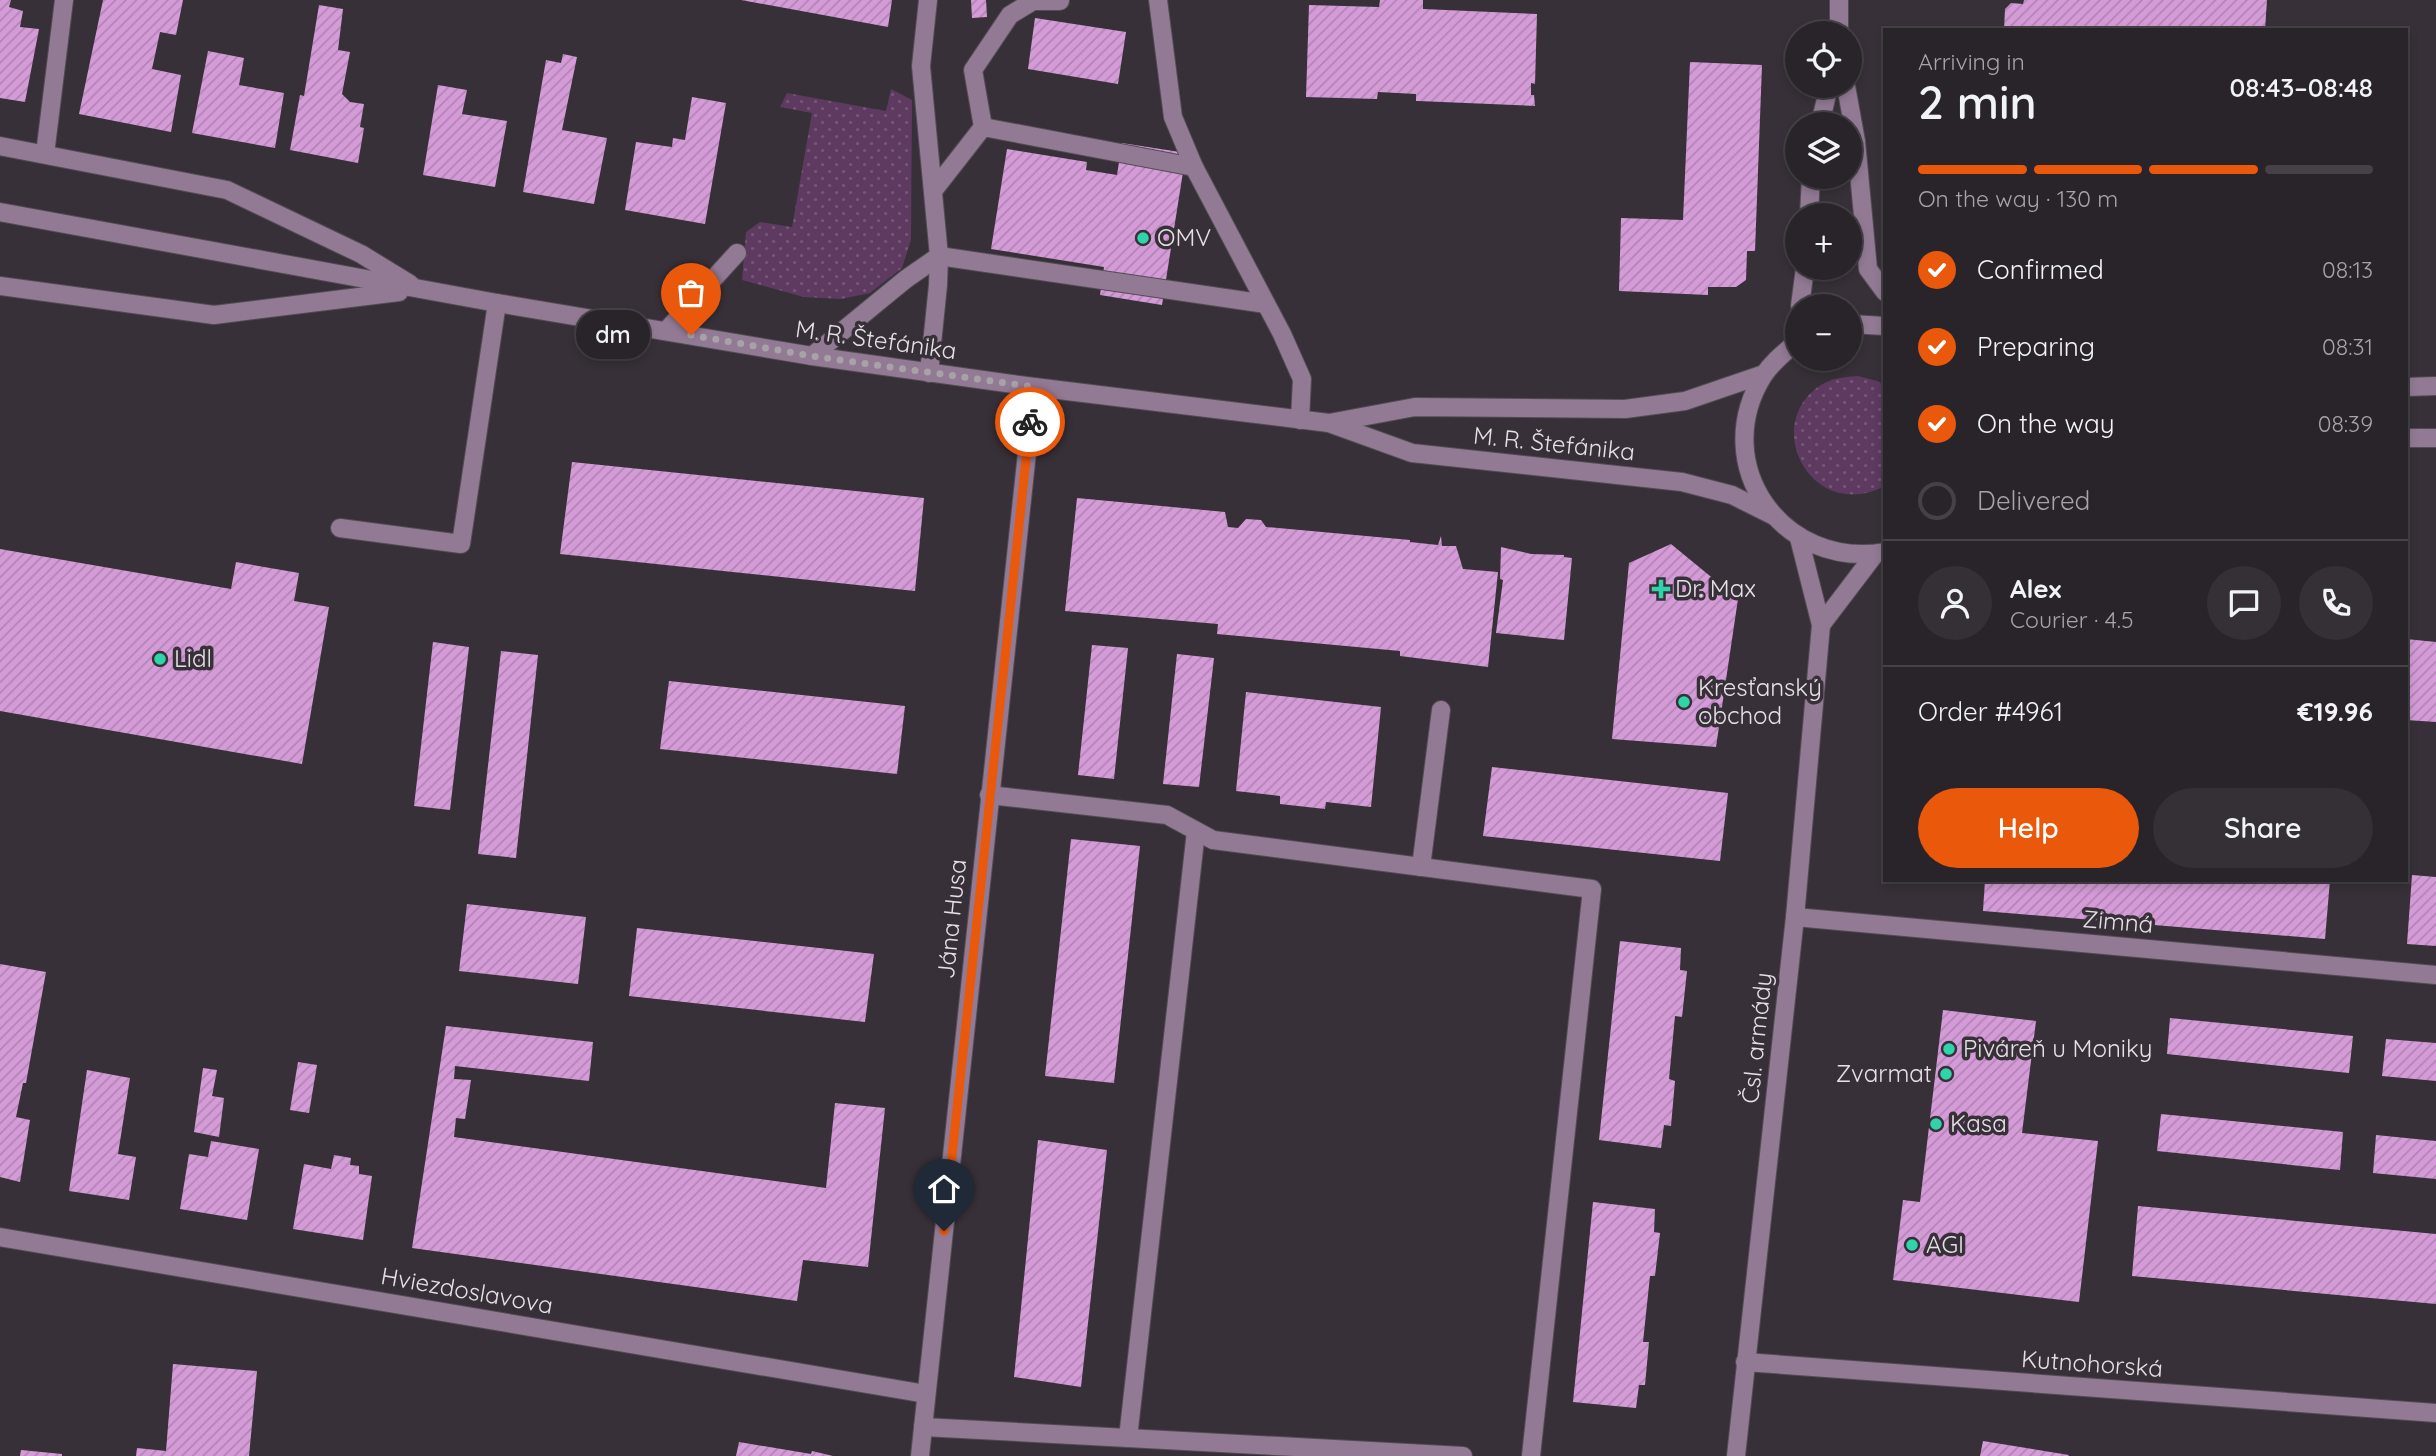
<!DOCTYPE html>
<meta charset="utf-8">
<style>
body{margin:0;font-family:Quicksand,sans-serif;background:#353036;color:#f1f3f6;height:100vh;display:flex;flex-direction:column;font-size:26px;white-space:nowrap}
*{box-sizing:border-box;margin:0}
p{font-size:23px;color:#a5a4a8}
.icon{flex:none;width:38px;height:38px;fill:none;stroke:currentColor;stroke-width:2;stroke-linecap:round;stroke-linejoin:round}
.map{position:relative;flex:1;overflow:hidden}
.details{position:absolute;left:1883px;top:28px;width:525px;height:854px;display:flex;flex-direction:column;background:#29242a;border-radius:0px;box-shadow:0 4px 10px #0003,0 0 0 2px #454147}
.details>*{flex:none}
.buttons{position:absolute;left:1785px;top:21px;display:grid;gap:14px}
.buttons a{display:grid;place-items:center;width:77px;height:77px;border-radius:50%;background:#29242a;box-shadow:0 4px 10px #0003,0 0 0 2px #454147;font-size:35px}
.pin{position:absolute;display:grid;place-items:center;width:60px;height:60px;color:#fff;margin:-72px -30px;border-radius:50% 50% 50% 0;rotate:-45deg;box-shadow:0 0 7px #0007}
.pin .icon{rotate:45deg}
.courier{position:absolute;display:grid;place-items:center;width:70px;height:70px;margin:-35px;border:5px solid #ea580c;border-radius:50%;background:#fff;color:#222;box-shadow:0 2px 9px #0007}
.bubble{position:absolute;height:49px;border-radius:24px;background:#29242a;box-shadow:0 4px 10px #0003,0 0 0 2px #454147;font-size:23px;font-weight:600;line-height:49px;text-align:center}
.overview em{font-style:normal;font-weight:600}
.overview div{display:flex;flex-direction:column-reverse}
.overview{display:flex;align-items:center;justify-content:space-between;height:119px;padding:0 35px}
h1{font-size:46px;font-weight:600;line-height:52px}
.bar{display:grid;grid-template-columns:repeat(4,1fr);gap:10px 7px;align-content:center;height:84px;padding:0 35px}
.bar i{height:9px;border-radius:5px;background:#454147}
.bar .selected{background:#ea580c}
.bar p{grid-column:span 4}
.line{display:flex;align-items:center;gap:18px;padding:0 35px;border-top:2px solid #454147}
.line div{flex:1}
.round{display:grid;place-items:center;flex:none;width:74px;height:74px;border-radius:37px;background:#353036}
ol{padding:0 35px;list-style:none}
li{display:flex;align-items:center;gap:21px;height:77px}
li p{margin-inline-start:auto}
li .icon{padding:7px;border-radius:50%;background:#ea580c;color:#fff;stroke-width:4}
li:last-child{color:#a5a4a8}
li i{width:38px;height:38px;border:4px solid #454147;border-radius:50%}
.primary-button{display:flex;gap:14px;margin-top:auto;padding:14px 35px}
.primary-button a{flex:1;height:80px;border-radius:42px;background:#ea580c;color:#fff;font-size:28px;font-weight:600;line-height:80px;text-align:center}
.primary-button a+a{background:#353036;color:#f1f3f6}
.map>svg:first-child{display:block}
</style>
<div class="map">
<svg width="2436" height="1456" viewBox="0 0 2436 1456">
<defs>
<pattern id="green-dots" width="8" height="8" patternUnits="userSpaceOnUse" patternTransform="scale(1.75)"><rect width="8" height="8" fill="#5e3a61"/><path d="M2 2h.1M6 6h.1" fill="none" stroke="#755678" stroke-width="1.8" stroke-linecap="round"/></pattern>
<pattern id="building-hatch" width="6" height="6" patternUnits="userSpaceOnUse" patternTransform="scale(1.75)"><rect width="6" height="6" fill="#d59bd8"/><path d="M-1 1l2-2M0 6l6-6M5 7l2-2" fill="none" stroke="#b185b3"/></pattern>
</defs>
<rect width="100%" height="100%" fill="#373038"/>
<g fill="url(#green-dots)">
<path d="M891,89L912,100L911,240L902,268L870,293L841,299L804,297L742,280L746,232L760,222L792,227L812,113L780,107L787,93L886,111Z"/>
<path d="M1858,376L1877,381L1885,386V486C1811,524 1760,424 1821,385C1832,378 1845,377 1858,376Z"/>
</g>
<g fill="url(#building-hatch)">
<path d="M0,0H11L9,7L23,11L20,27L39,29L25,102L0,98Z"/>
<path d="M103,0H183L176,35L160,32L152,69L181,75L171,132L79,114Z"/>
<path d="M741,0H892L888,27Z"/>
<path d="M971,0H986L987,17L972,18Z"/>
<path d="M1380,0H1423V9L1537,14L1535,84L1531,83V95H1534L1535,106L1418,101H1416V94L1378,92L1377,99L1306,97L1309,5L1379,7Z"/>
<path d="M2024,0H2267L2265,30H2004L2005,9L2011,3L2023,4Z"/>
<path d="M319,5L343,9L338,50L350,52L342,94L350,102L364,104L360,127L364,128L358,163L290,150L300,95L304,96Z"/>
<path d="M1035,18L1126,32L1118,84L1028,69Z"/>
<path d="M208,51L244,58L239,85L284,93L275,148L192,133Z"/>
<path d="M563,54L577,57L562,130L607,138L594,204L523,192L546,60L561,63Z"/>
<path d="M1690,62L1762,65L1755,251H1747L1746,280L1736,287H1708V295L1619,291L1621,218L1683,220Z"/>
<path d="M438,85L467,90L462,114L507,121L495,187L423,175Z"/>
<path d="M692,97L726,103L705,224L625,210L636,142L672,147L673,138L685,140Z"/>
<path d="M1122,143L1186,153L1162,305L1100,295L1104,267L991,249L1007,149L1087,162L1086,170L1117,175Z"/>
<path d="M572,462L924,498L915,591L560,554Z"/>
<path d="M1077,498L1225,512L1228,527L1238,528L1246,519L1261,520L1266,527L1410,540V542L1438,545L1441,536L1442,546H1456L1463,569L1498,572L1488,667L1400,656V651L1217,634L1218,624L1065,611Z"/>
<path d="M1671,544L1738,599L1716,747L1612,739L1629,563Z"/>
<path d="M1501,547L1531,554L1564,555V557L1572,558L1564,640L1496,633L1503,580L1500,579Z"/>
<path d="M0,549L231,589L236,562L299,573L294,601L329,607L302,764L0,711Z"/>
<path d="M2406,639L2436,642V722L2406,720Z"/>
<path d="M433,642L469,647L450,810L414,806Z"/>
<path d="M1092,645L1128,648L1114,779L1078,775Z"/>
<path d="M501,651L538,655L516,858L478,854Z"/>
<path d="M1177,654L1214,658L1199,787L1163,784Z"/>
<path d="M669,681L905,706L897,774L660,749Z"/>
<path d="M1246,692L1381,707L1371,807L1326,802L1325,809L1280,804V796L1236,791Z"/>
<path d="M1492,767L1728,793L1720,861L1483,836Z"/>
<path d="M1071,839L1140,846L1114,1083L1045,1076Z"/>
<path d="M2412,875L2436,877V946L2407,944Z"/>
<path d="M1985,880H2330L2325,939L1983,911Z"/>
<path d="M467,904L586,917L578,984L459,971Z"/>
<path d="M637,928L874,954L865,1022L629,996Z"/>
<path d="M1620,941L1681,948L1680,970L1687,971L1682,1017L1675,1016L1669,1079L1675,1081L1671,1126L1664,1125L1661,1148L1599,1140Z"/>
<path d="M0,964L46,972L26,1083H23L16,1117L30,1120L20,1182L0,1177Z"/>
<path d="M1943,1010L2036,1021L2022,1133L2098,1141L2079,1302L1893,1280L1903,1200L1920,1202Z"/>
<path d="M2170,1018L2353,1036L2349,1073L2167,1054Z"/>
<path d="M446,1026L593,1042L589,1081L455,1066L454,1079L471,1080L465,1119L456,1118L454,1137L826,1188L835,1103L885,1108L868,1267L803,1260L797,1301L412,1248Z"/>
<path d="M2386,1039L2436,1043V1081L2382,1076Z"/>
<path d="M298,1062L317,1065L309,1113L290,1110Z"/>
<path d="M203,1068L217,1070L212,1096L224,1098L219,1137L194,1132Z"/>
<path d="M87,1070L130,1078L118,1154L136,1157L129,1200L69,1191Z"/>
<path d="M2161,1114L2343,1132L2340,1170L2157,1151Z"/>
<path d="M2376,1135L2436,1141V1179L2373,1173Z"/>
<path d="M1038,1140L1107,1150L1081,1387L1014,1377Z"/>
<path d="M211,1141L259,1149L247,1220L180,1209L189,1154L208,1157Z"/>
<path d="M334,1155L351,1158L350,1165L359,1166V1174L372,1176L363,1240L293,1229L304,1164L331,1169Z"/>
<path d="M1593,1202L1655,1209L1654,1232L1660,1233L1655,1276H1650L1643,1342H1649L1645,1385H1639L1636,1408L1573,1402Z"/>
<path d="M2138,1206L2436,1234V1304L2132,1276Z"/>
<path d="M173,1364L257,1371L249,1456H136L137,1448L166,1451Z"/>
<path d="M1983,1441L2069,1455L2068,1456H1980Z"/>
<path d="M739,1442L811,1454L812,1451L833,1456H736Z"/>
<path d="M21,1450L62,1454V1456H20Z"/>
</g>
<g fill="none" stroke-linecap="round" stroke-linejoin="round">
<defs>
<g id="minor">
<path d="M928,0L921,66L939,256L938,285L929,373"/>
<path d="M1158,0L1173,117L1194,167"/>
<path d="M1839,0V33"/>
<path d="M1846,86L1856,141L1868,269L1885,292"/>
<path d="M1820,124L1829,86"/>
<path d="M983,127L973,70L1010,15L1033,1H1060"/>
<path d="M0,146L227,190L361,254L410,284"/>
<path d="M45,154L64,0"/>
<path d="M933,191L983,127L1194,167L1282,334L1302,379L1300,420"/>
<path d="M0,212L497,303L812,356L1034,387L1329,423L1412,453L1682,482L1732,495L1774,516"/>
<path d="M1809,215L1811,177"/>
<path d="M0,286L214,315L399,292"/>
<path d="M1800,306L1805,268"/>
<path d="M1850,324L1885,326"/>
<path d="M666,331L737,253"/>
<path d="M1797,342C1785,352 1772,362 1763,376C1708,465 1783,570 1885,552"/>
<path d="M812,356L906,279L939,256L1266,304"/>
<path d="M2406,387L2436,386"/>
<path d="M1329,423L1415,407L1625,409L1685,401L1764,374"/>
<path d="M2406,438H2436"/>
<path d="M340,528L461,544L497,303"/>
<path d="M1821,625L1875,554"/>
<path d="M989,795L1167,815L1213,840L1592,889L1531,1456"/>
<path d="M1421,867L1441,710"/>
<path d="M1795,917L2436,975"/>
<path d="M0,1237L926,1394"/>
<path d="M1745,1362L2436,1413"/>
<path d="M923,1427L1463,1456"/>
<path d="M1128,1438L1196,831"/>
<path d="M920,1456L1034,387"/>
<path d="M1736,1456L1795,917L1821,625L1799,538"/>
</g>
</defs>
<use href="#minor" stroke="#534c54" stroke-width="20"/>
<use href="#minor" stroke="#927a94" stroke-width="18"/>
</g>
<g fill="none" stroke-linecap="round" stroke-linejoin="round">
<path stroke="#a8a2a8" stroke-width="7" stroke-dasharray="0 12.6" d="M691,335L812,356L1034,387L1030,422"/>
<path stroke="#ea580c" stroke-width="9" d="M944,1231L1030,422"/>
</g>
<g fill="#30d4aa" stroke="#373038" stroke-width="2.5">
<circle cx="1143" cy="238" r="7"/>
<path d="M1657.5 578.5h7v7h7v7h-7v7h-7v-7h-7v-7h7z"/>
<circle cx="160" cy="659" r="7"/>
<circle cx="1684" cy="702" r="7"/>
<circle cx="1949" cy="1049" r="7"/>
<circle cx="1946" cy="1074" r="7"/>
<circle cx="1936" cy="1124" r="7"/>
<circle cx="1912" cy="1245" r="7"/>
</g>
<g text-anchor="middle" stroke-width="7" stroke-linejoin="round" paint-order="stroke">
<g font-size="24" fill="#e5e0e5" stroke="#373038" text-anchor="start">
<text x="1157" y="246">OMV</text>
<text x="1675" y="597">Dr. Max</text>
<text x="174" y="667">Lidl</text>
<text x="1698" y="696">Kresťanský<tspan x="1698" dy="28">obchod</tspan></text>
<text x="1963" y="1057">Piváreň u Moniky</text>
<text x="1932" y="1082" text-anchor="end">Zvarmat</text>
<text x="1950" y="1132">Kasa</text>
<text x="1926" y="1253">AGI</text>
</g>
<g font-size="24" fill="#e5e0e5" stroke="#373038">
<text transform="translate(876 340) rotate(8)" y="8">M. R. Štefánika</text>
<text transform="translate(1554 444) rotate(6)" y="8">M. R. Štefánika</text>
<text transform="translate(952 919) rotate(-84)" y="8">Jána Husa</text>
<text transform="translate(2118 922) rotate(5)" y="8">Zimná</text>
<text transform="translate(1757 1038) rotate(-84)" y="8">Čsl. armády</text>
<text transform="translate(467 1291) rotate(10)" y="8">Hviezdoslavova</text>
<text transform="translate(2092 1364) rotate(4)" y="8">Kutnohorská</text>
</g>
</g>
</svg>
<div class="buttons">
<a><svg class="icon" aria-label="locate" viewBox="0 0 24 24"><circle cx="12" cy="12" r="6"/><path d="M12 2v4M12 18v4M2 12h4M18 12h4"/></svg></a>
<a><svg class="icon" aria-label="layers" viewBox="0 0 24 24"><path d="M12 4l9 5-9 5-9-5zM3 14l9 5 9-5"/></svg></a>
<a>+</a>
<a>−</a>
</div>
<div class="pin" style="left:691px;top:335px;background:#ea580c"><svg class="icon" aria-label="bag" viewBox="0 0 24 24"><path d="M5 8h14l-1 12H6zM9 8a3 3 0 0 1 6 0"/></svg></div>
<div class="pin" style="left:944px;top:1231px;background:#1f2937"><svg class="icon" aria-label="home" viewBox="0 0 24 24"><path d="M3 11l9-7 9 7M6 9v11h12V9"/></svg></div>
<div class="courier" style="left:1030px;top:422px"><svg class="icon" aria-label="bike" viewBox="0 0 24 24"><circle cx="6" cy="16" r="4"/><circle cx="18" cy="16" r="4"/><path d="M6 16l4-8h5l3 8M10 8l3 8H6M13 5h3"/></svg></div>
<div class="bubble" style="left:576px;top:310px;width:74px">dm</div>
<section class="details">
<div class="overview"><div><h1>2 min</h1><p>Arriving in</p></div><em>08:43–08:48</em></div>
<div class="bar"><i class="selected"></i><i class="selected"></i><i class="selected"></i><i></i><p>On the way · 130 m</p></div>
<ol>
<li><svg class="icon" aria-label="check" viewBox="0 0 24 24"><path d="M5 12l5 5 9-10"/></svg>Confirmed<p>08:13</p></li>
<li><svg class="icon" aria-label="check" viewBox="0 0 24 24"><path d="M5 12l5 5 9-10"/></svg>Preparing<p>08:31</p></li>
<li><svg class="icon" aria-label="check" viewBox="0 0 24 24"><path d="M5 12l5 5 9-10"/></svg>On the way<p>08:39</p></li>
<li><i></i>Delivered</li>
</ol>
<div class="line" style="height:126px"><a class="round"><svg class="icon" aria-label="person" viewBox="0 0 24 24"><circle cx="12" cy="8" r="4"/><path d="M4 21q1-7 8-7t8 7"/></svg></a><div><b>Alex</b><p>Courier · 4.5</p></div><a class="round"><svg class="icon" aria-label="chat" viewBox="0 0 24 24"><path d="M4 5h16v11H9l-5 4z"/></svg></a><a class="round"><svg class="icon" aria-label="phone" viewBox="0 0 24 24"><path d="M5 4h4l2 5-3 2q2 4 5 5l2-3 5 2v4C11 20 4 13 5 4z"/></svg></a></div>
<div class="line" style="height:91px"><div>Order #4961</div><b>€19.96</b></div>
<div class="primary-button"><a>Help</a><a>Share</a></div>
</section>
</div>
